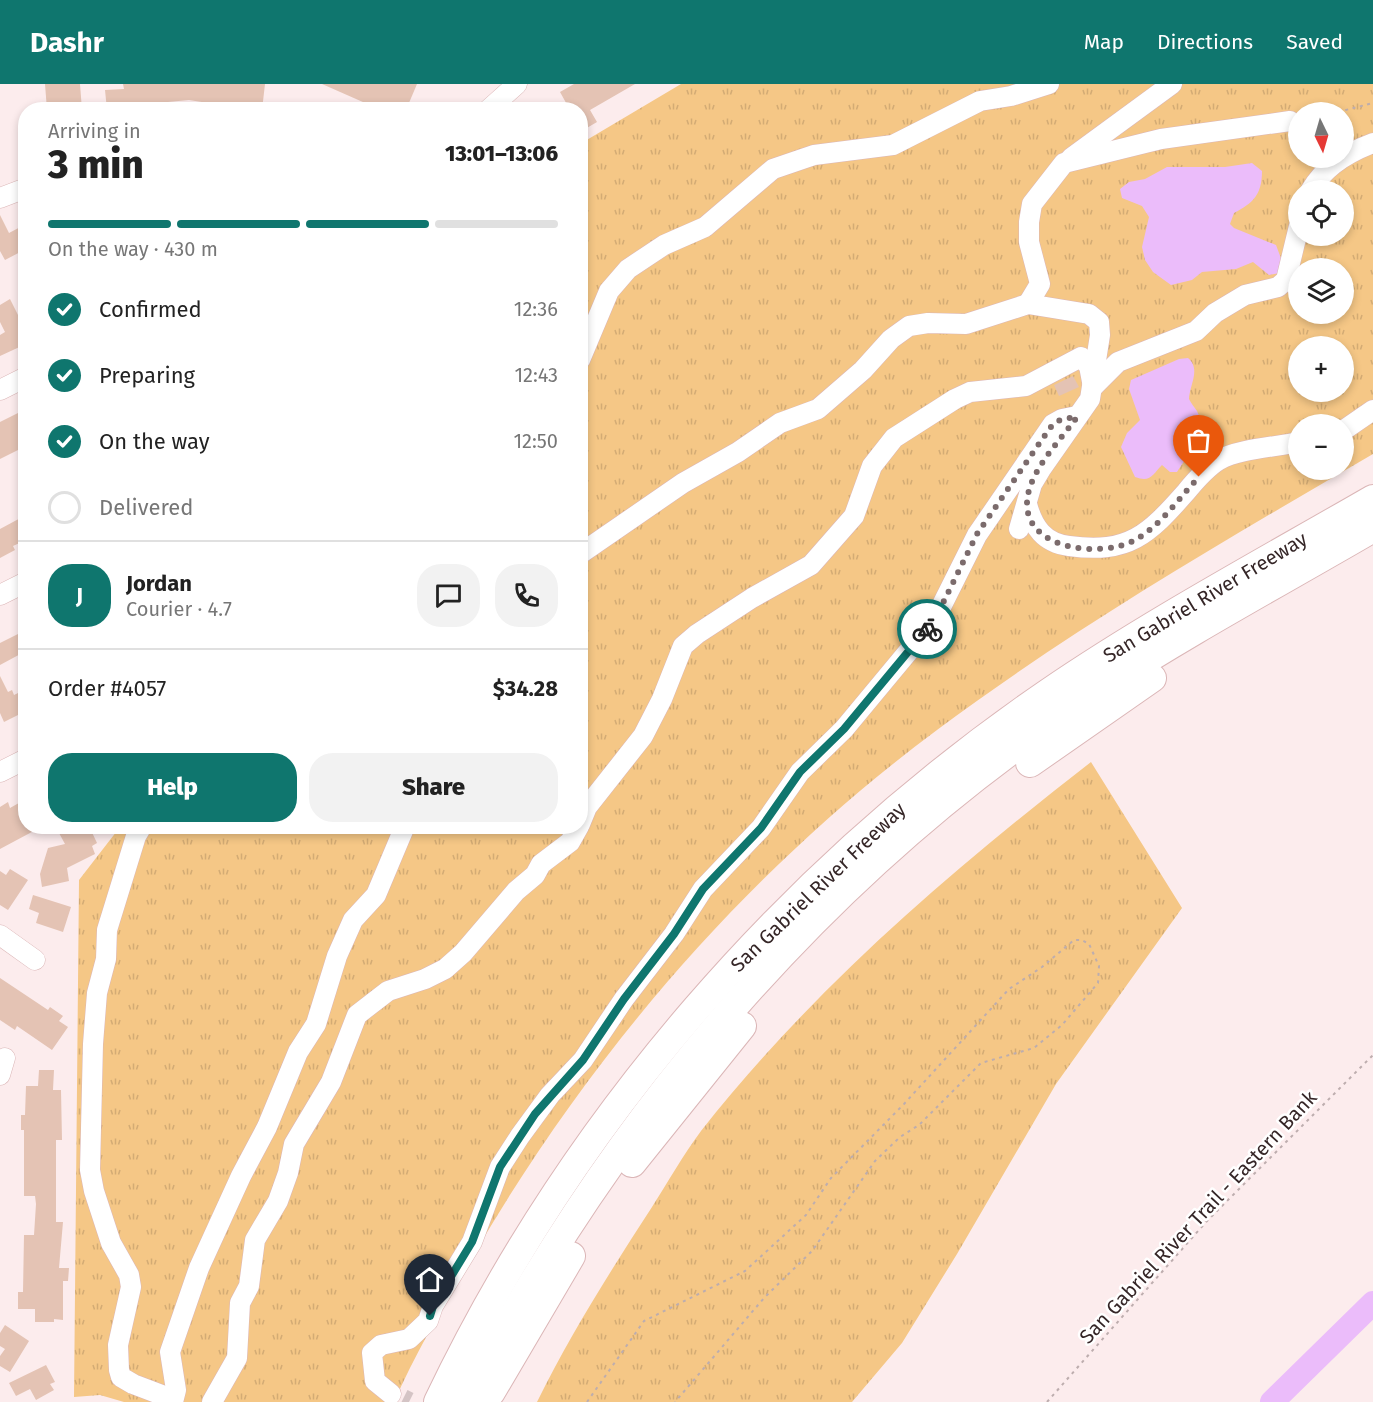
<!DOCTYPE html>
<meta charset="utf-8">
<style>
body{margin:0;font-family:"Fira Sans",sans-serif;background:#f2f2f2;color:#222;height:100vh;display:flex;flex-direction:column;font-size:22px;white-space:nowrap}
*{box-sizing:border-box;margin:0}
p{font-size:20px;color:#767676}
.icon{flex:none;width:33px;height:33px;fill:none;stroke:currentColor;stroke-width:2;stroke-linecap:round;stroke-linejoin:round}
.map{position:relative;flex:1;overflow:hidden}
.panel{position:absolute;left:18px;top:18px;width:570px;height:732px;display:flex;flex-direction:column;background:#fff;border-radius:24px;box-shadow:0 3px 9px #0003}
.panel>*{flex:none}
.needle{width:39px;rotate:175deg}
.controls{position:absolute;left:1288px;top:18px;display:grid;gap:12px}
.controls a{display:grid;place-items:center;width:66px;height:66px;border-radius:50%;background:#fff;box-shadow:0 3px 9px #0003;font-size:30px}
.pin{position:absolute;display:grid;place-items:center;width:51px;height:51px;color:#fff;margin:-62px -26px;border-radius:50% 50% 50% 0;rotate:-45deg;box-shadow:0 0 6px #0007}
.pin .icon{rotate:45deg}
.courier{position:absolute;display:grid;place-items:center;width:60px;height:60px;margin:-30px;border:4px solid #0f766e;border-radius:50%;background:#fff;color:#222;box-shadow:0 2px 8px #0007}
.headline em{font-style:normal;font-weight:800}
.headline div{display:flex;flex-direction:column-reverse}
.headline{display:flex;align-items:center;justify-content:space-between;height:102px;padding:0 30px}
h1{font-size:39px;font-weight:800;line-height:45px}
.bar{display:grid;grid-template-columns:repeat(4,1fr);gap:9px 6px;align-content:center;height:72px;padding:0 30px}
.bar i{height:8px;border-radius:4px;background:#e0e0e0}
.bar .selected{background:#0f766e}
.bar p{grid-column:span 4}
.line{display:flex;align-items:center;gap:15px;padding:0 30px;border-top:2px solid #e0e0e0}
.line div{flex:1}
.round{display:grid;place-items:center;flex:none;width:63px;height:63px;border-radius:24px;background:#f2f2f2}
ol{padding:0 30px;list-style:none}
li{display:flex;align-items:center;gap:18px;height:66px}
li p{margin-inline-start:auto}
li .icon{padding:6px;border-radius:50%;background:#0f766e;color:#fff;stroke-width:4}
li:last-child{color:#767676}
li i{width:33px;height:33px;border:3px solid #e0e0e0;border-radius:50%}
.button{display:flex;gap:12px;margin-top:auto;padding:12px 30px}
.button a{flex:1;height:69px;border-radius:24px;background:#0f766e;color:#fff;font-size:24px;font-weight:800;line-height:69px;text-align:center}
.button a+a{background:#f2f2f2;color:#222}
header{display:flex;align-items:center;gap:36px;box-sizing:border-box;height:84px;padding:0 30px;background:#0f766e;color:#fff}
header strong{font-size:28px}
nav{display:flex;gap:33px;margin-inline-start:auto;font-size:21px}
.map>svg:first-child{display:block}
</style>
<header>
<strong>Dashr</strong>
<nav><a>Map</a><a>Directions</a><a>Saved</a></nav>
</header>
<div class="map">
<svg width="1373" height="1318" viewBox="0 0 1373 1318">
<defs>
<pattern id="grass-tufts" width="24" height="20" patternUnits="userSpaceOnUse" patternTransform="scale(1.5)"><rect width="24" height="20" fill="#f5c786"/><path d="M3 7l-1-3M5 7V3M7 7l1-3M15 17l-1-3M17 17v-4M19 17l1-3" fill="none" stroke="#d3ab74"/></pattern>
</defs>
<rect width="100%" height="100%" fill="#fceced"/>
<g fill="url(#grass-tufts)" fill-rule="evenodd">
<path d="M681,0H1373V370C1224,457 1075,543 937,646C749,786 595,964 477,1165C447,1215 418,1264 394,1318H124L100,1311L74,1313L79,796L120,743L580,742L581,57H585ZM1299,28H1344V74H1299ZM1299,106H1344V152H1299ZM1299,184H1344V230H1299ZM1299,262H1344V308H1299ZM1299,340H1344V386H1299Z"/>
<path d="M1091,678L1182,824L1056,1000L957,1170L902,1259L852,1318H537C570,1251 611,1186 652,1123C668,1098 683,1071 701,1047C813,905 949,788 1091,678Z"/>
</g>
<g fill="#ebbcfa">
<path d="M1252,79L1262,87C1262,111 1253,119 1234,129L1230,140L1234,144L1276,161L1282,177L1280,189L1269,191L1253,178L1236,185L1202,188L1192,196L1171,201L1153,188L1145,176L1142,163L1149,133L1142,122L1122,114L1120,105L1129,98L1145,95L1167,83H1225Z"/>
<path d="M1188,274C1201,285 1190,300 1189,315C1191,319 1194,323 1197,327C1208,348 1188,371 1177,388H1170L1162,381C1153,390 1151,399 1135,393L1121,363L1127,349L1140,336L1129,305L1131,296L1179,275Z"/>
</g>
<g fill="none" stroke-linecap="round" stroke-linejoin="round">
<path stroke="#ebbcfa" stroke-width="24" d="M1272,1318L1373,1219"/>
</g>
<g fill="#e4c3b4">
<path d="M45,0H80L82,26H47Z"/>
<path d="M123,0H265L262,26H207L208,19L189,16L168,18L169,25L107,26L105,6L124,5Z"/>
<path d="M322,0H417L406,26H381Z"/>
<path d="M574,0H635L590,26L597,38L580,48V26H570L560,8Z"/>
<path d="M0,131L9,149L26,140V165L5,176L0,167Z"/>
<path d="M10,215L18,231L26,227V260L0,272V251L5,248L0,238V221Z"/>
<path d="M1073,292L1079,303L1059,312L1054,301Z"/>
<path d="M26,325V362L0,375V338Z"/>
<path d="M26,431V456L13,462L15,466L0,474V445Z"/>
<path d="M26,546V567L0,581V559Z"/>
<path d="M0,592L8,608L12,606L14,611L26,605V627L4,638L0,629Z"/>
<path d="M26,715V742H43L0,765V723L8,718L10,724Z"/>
<path d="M64,742H89L97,759L92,762L95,770L67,784L69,797L42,803L40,790L48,764L65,760L59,749L65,746Z"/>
<path d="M10,785L28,796L8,826L0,821V787L6,791Z"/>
<path d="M33,811L71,823L63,848L36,839L39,829L29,825Z"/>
<path d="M0,894L48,926L50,923L63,932L59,937L68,943L52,966L17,942L15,946L0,936Z"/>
<path d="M39,986H54L53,1006H61L62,1056H56V1138H63L59,1184H69L68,1197H63V1236L54,1235V1238H35V1225H18V1208H23L24,1151H34L36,1120L35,1112H24V1046H21V1031H25L26,1002H38Z"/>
<path d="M5,1241L29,1257L10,1288L0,1282V1272L5,1265L0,1262V1249Z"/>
<path d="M46,1281L55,1298L50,1300L54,1306L36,1316L30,1305L16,1312L9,1299Z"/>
</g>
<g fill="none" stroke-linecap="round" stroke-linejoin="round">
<path stroke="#d4c4c5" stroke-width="20" stroke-dasharray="20 10" stroke-linecap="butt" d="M403,1315L409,1318"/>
<defs>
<g id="minor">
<path d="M488,26L517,0"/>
<path d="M1071,74L1172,0"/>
<path d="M1311,106C1324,83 1349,68 1373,59"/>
<path d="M0,114L26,104"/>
<path d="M1028,220L1040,200L1029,158V138L1032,120L1064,79L1161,55L1290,37"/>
<path d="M580,276L609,207L628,185L664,161L705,143L773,85L814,71L893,61L980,17L1011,12L1049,0"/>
<path d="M0,306L26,293"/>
<path d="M1344,346L1373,326"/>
<path d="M1027,420C1033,443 1044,459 1069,462C1129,470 1148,451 1186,408C1195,397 1206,384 1219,376C1238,365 1276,363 1299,358"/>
<path d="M580,470L683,399L738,368L780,339L818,325L863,286L891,255L909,242L928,239L966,240L1028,220L1089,230L1099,238L1100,251L1090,315L1041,385L1032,400L1019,445"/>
<path d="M0,511L26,498"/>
<path d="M0,688L26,675"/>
<path d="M580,740L587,723L643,652L662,615L683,562L697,550L752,514L811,481L854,432L872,382L894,354L955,315L970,308L1026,302L1081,273L1089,282L1093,303L1118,278L1196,247L1215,229L1245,211L1278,203L1286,196L1299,142"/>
<path d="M142,742L136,752L107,846L106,875L97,909L93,960L90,1086L94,1107L111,1159L129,1191L131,1203L118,1261L119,1286L121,1293L133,1300L162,1311L168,1318"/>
<path d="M0,851L35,876"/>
<path d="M0,991L5,974"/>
<path d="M391,1310L375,1297L372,1269L381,1261L409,1255L428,1237L433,1222L472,1158L500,1083L520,1052L550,1011L583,976L624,915L674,850L703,805L761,744L800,688L844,645L927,545L940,525L977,451L1053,340L1062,335L1077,332"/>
<path d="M173,1318L176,1306L170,1268L199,1184L241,1092L267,1043L298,968L316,940L337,872L353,836L376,811L405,742"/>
<path d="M212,1318L237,1274L240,1219L249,1202L255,1156L278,1117L288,1089L294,1060L331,998L357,931L388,907L425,895L445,885L463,869L516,807L535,791L541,780L570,758L579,742"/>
</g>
<g id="highway">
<path d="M1030,679L1152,594"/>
<path d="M632,1079L742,942"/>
<path d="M491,1308L571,1172"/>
<path d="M438,1318C573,1035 789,787 1048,609C1152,538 1264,478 1373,415"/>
<path d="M466,1318C614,1032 829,779 1101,604C1189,547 1282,497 1373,444"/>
</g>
</defs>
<use href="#minor" stroke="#dbb6b7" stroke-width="21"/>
<use href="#highway" stroke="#dbb6b7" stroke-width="30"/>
<g stroke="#bdadae" stroke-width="2" stroke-dasharray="3 4.5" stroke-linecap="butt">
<path d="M1338,28L1373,19"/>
<path d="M587,1318L644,1237L745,1187L806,1131L831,1094L904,1020L1009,905L1042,883L1074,856H1082L1089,860L1099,882L1098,899L1062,941L1034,964L981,979L919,1041L900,1053L875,1077L812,1167L764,1214L675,1318"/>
<path d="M1047,1318L1206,1138L1373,971"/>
</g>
<use href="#minor" stroke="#fff" stroke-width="20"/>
<use href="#highway" stroke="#fff" stroke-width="28"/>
</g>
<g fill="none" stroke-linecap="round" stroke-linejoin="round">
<path stroke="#7b6b6c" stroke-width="6" stroke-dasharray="0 10.8" d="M927,545L940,525L977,450L1041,357L1053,340L1062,335L1077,333C1060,357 1027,389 1027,420C1027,467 1103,473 1133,457C1160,443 1178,415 1199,393"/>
<path stroke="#0f766e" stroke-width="8" d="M430,1232L433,1222L472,1158L500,1083L535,1030L583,976L624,915L674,850L703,805L761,744L800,688L844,645L927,545"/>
</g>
<g text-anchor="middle" stroke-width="5" stroke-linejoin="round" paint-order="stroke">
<g font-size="20" fill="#352627" stroke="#fff">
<text transform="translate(1205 513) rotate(-31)" y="7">San Gabriel River Freeway</text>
<text transform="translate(818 803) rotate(-44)" y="7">San Gabriel River Freeway</text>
<text transform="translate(1198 1133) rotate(-47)" y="7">San Gabriel River Trail - Eastern Bank</text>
</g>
</g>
</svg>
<div class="controls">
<a><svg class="needle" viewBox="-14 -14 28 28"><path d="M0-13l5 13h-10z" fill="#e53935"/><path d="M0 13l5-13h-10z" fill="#767676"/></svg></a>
<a><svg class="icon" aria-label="locate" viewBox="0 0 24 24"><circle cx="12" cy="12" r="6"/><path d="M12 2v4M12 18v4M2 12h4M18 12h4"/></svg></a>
<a><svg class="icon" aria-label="layers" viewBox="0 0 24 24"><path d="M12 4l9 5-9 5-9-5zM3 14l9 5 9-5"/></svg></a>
<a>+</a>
<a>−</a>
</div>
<div class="pin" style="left:1199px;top:393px;background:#ea580c"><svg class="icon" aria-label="bag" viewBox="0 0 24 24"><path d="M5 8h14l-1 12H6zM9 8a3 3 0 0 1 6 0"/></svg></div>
<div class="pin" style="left:430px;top:1232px;background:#1f2937"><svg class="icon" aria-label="home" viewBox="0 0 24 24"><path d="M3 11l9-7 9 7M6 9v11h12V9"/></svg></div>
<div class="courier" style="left:927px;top:545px"><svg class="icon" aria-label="bike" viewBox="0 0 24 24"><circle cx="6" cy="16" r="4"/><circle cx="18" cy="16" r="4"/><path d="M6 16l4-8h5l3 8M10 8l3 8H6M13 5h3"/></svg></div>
<section class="panel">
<div class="headline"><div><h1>3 min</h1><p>Arriving in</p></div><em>13:01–13:06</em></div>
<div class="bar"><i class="selected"></i><i class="selected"></i><i class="selected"></i><i></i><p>On the way · 430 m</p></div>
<ol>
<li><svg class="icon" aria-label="check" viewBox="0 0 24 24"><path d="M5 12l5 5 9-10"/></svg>Confirmed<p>12:36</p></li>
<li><svg class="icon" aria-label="check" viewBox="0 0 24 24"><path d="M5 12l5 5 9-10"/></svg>Preparing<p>12:43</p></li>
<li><svg class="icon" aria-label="check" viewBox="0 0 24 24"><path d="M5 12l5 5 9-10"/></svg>On the way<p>12:50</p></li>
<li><i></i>Delivered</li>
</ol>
<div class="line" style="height:108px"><b class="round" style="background:#0f766e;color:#fff">J</b><div><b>Jordan</b><p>Courier · 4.7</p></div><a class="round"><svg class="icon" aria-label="chat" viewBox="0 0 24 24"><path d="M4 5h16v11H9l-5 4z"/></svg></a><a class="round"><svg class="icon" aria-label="phone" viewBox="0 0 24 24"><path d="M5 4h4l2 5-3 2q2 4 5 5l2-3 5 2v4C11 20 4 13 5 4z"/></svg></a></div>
<div class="line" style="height:78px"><div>Order #4057</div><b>$34.28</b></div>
<div class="button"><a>Help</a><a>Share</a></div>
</section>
</div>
